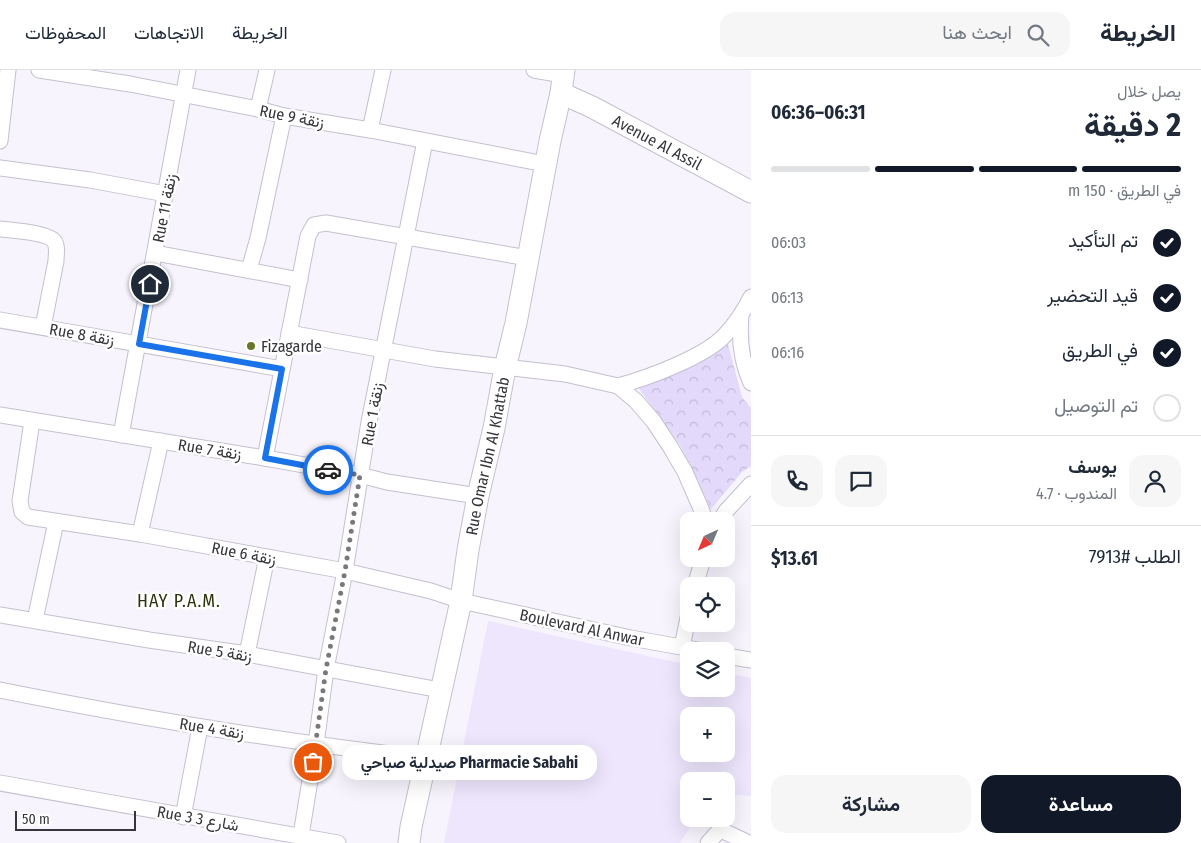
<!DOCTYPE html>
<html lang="ar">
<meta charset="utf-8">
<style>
body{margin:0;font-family:"Fira Sans Condensed",Vazirmatn,sans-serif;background:#f6f6f7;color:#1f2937;direction:rtl;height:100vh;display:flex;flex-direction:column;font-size:19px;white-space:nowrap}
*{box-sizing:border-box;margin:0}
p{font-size:16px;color:#747a83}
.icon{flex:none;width:28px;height:28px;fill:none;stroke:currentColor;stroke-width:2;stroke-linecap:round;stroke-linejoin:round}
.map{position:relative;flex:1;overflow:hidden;direction:ltr}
.panel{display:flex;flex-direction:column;background:#fff;width:450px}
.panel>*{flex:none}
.needle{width:32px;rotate:224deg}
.buttons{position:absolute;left:680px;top:442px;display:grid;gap:10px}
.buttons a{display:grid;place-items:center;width:55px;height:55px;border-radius:10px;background:#fff;box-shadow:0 5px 20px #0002;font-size:25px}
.scale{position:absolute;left:15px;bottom:12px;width:121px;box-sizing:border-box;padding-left:5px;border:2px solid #36353b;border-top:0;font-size:14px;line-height:18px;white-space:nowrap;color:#36353b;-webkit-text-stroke:4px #fff;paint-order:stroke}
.pin{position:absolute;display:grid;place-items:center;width:42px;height:42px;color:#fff;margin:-21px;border:2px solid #fff;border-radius:50%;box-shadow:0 1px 5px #0007}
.courier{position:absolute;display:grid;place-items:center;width:50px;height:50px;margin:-25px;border:4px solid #1a73e8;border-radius:50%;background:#fff;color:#222;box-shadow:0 1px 6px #0007}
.bubble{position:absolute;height:35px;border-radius:15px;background:#fff;box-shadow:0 5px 20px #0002;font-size:16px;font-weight:700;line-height:35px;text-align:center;direction:rtl}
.overview em{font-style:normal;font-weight:700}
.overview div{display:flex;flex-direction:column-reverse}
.overview{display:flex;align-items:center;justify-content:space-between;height:85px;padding:0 20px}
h1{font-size:32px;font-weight:700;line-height:38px}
.bar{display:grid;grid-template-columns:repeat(4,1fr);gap:8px 5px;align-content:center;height:60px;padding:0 20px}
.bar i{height:6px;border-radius:4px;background:#e0e1e3}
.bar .selected{background:#111827}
.bar p{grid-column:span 4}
.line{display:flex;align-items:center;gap:12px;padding:0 20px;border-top:1px solid #e0e1e3}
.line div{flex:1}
.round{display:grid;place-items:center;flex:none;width:52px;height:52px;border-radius:15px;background:#f6f6f7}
ol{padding:0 20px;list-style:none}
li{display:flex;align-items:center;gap:15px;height:55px}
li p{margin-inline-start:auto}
li .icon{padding:5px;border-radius:50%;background:#111827;color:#fff;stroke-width:4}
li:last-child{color:#747a83}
li i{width:28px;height:28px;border:2px solid #e0e1e3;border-radius:50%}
.cta{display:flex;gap:10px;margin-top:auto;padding:10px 20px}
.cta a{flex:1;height:58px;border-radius:15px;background:#111827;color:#fff;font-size:20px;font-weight:700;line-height:58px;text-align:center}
.cta a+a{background:#f6f6f7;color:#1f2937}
header{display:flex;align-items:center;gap:30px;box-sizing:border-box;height:70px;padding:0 25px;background:#fff;border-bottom:1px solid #e0e1e3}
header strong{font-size:24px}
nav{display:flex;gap:28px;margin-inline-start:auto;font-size:18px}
.search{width:350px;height:45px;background:#f6f6f7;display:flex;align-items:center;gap:12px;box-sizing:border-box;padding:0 18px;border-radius:15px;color:#747a83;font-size:19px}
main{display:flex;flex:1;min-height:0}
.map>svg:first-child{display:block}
</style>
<header>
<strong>الخريطة</strong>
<div class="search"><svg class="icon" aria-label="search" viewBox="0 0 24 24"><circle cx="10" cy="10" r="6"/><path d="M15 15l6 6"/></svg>ابحث هنا</div>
<nav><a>الخريطة</a><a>الاتجاهات</a><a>المحفوظات</a></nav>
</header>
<main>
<section class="panel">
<div class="overview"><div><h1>2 دقيقة</h1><p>يصل خلال</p></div><em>06:31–06:36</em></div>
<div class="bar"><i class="selected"></i><i class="selected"></i><i class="selected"></i><i></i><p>في الطريق · 150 m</p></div>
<ol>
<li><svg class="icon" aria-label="check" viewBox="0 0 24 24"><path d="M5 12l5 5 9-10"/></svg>تم التأكيد<p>06:03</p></li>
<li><svg class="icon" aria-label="check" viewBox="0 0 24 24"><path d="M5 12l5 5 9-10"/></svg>قيد التحضير<p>06:13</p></li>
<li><svg class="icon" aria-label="check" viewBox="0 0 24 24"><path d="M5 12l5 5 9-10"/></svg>في الطريق<p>06:16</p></li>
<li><i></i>تم التوصيل</li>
</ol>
<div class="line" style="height:90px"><a class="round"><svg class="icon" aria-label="person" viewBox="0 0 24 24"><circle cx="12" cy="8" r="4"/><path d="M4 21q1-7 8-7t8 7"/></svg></a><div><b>يوسف</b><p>المندوب · 4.7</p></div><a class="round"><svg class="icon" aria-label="chat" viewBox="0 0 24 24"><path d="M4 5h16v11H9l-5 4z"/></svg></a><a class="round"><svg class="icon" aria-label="phone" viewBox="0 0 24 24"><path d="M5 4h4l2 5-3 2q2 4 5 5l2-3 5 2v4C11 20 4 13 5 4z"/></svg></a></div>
<div class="line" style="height:65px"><div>الطلب #7913</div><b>$13.61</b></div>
<div class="cta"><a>مساعدة</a><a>مشاركة</a></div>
</section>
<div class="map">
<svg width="751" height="773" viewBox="0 0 751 773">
<defs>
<pattern id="forest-crowns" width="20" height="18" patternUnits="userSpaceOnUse" patternTransform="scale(1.25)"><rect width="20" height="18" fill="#e3d9fb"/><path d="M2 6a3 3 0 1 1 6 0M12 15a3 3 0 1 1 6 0" fill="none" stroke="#c3bbd8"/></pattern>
</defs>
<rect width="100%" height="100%" fill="#f7f4fd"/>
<path fill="#ede6fd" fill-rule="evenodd" d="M488,551L689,595V619H726V603L751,608V726L726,724V711H689V749H696L680,773H444ZM689,646H726V684H689Z"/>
<path fill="url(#forest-crowns)" d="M727,271L742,327L751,338V396L742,402L711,439L680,375L637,316Z"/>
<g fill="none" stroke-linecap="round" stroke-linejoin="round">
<defs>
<g id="street">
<path d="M39,0L130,14L258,39L284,46L370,60L545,94"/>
<path d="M534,0L563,5"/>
<path d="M258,39L267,0"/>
<path d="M370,60L383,0"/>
<path d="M0,71L8,0"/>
<path d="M0,98L90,110L166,124"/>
<path d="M0,159C11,160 48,163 54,171C58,176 56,185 56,191L43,257"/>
<path d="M155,183L300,210"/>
<path d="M249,200L258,168L284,46"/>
<path d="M741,245C739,268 741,291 751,313"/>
<path d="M0,250L282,299"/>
<path d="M289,263L435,289L565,304L618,316L636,331L654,352L671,378L685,402L702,441L704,451"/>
<path d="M618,316C647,308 705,287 725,265C736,253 744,241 751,227"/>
<path d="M0,345L265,388L360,405L387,412L478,426"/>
<path d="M32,351L20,431L22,442L28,447L140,464L345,501L431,521L461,531L631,568L703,581"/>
<path d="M121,365L188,0"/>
<path d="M265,388L308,166L314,155L326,153L528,188"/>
<path d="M720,451L726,441L751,414"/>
<path d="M140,464L161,371"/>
<path d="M695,516L703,489"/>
<path d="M0,545L149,570L247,584L440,620"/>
<path d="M35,550L56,452"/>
<path d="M682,577L689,543"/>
<path d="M247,584L267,487"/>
<path d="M726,586L751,590"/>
<path d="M0,620C141,648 283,672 426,688"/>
<path d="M0,713L338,773"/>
<path d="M183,747L200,657"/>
<path d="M301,765L316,674L326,599L345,501L369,352L425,71"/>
<path d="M708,773L717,763L723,761L749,773"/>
</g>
<g id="secondary">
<path id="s1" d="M561,23L592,37L751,122"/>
<path id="s2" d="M409,773L411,757L461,531L468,480L478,426L494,358L505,298L516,253L550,71L561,23L564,0"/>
</g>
</defs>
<use href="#street" stroke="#c4c0cf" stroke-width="17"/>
<use href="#secondary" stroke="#c4c0cf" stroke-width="23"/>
<use href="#street" stroke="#fff" stroke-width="15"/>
<use href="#secondary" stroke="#fff" stroke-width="21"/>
</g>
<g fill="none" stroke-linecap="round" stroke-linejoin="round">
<path stroke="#7a787f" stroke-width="5" stroke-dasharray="0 9" d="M313,692L326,599L345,501L360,405L328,400"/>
<path stroke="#1a73e8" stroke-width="6" d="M150,214L139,274L282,299L265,388L328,400"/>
</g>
<circle fill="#687725" stroke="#fff" stroke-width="2" cx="251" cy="276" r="5"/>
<g text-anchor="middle" stroke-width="5" stroke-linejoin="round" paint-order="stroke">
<g font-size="16" fill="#36353b" stroke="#fff">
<text transform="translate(292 46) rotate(11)" y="6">Rue 9 زنقة</text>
<text dy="6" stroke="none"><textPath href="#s1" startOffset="108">Avenue Al Assil</textPath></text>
<text transform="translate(164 138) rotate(-79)" y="6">Rue 11 زنقة</text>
<text transform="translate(82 264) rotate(10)" y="6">Rue 8 زنقة</text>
<text transform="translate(372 344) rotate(-80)" y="6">Rue 1 زنقة</text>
<text transform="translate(210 379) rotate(9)" y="6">Rue 7 زنقة</text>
<text dy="6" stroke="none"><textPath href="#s2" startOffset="395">Rue Omar Ibn Al Khattab</textPath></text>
<text transform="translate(244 483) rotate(11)" y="6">Rue 6 زنقة</text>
<text transform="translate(582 557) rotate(12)" y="6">Boulevard Al Anwar</text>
<text transform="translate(220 581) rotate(9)" y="6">Rue 5 زنقة</text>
<text transform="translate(212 658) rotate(9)" y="6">Rue 4 زنقة</text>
<text transform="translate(198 748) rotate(10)" y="6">Rue 3 شارع 3</text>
</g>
<g font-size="16" fill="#36353b" stroke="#fff" text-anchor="start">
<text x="261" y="282">Fizagarde</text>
</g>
<g font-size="18" letter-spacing="1" fill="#2d340d" stroke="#fff">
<text x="179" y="537">HAY P.A.M.</text>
</g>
</g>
</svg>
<div class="buttons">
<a><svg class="needle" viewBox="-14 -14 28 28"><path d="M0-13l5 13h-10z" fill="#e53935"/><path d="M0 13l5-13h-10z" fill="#747a83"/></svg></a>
<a><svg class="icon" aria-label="locate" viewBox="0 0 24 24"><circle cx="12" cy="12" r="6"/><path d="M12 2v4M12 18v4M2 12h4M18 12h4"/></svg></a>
<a><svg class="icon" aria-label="layers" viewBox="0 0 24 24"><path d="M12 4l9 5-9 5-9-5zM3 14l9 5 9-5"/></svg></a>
<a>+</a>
<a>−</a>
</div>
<div class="scale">50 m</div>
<div class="pin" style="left:313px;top:692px;background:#ea580c"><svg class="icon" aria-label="bag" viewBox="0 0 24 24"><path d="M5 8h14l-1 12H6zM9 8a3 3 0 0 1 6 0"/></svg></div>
<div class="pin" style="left:150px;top:214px;background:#1f2937"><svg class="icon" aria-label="home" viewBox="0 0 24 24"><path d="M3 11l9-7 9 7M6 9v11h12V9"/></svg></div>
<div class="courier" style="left:328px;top:400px"><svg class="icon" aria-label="car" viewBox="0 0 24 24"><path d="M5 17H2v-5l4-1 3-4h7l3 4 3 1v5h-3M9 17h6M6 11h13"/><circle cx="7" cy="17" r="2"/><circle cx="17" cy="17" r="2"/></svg></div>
<div class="bubble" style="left:342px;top:675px;width:255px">Pharmacie Sabahi صيدلية صباحي</div>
</div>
</main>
